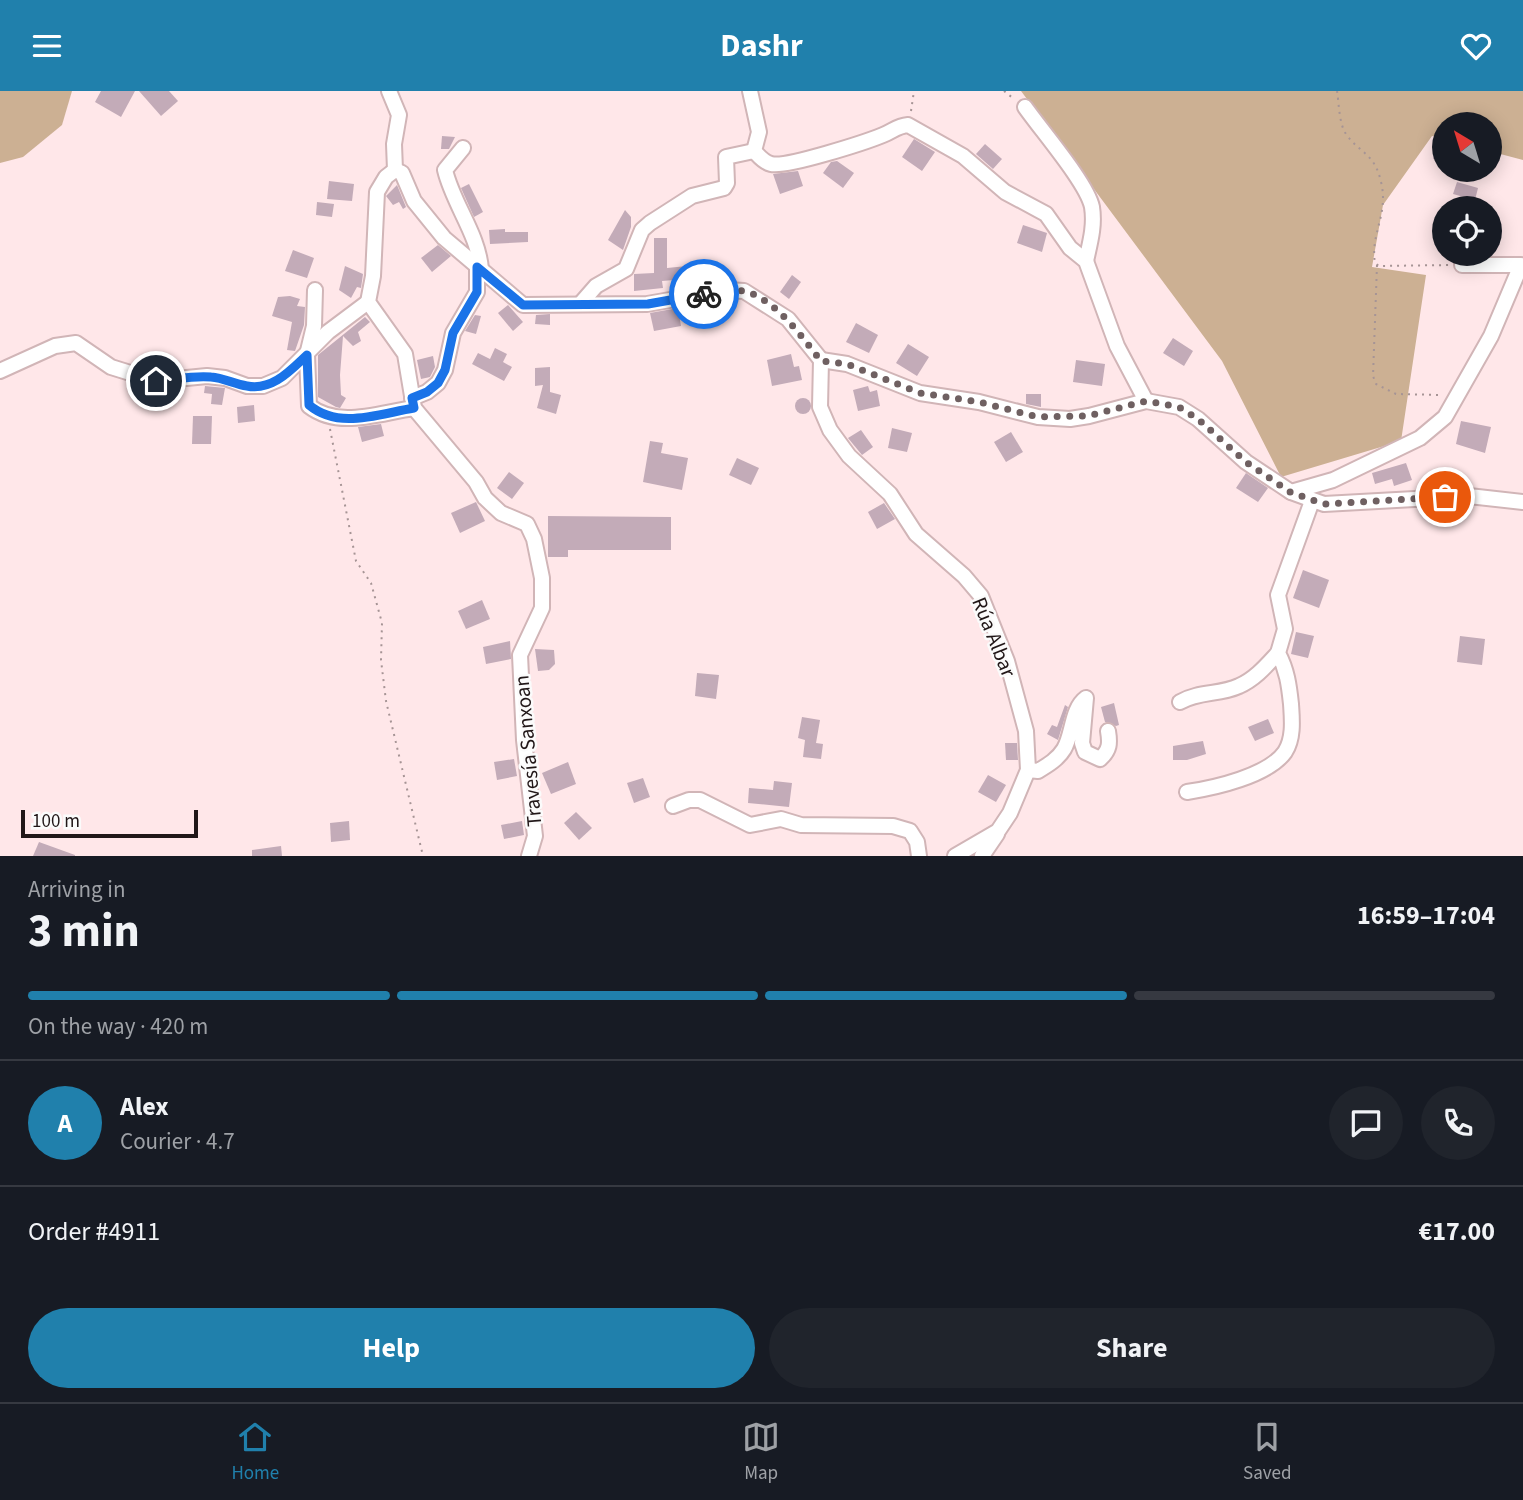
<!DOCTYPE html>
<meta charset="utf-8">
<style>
body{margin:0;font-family:"Source Sans 3",sans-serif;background:#20242c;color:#f1f3f6;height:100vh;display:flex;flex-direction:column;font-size:26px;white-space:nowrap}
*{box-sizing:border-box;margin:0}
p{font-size:23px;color:#9ea1a6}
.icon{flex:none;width:38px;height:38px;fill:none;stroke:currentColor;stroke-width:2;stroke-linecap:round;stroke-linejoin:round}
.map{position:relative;height:765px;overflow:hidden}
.drawer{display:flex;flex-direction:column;background:#171b24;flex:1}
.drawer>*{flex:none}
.needle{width:46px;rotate:322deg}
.fabs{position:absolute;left:1432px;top:21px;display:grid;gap:14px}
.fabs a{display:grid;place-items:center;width:70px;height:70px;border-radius:50%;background:#171b24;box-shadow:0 4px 18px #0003;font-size:35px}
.scale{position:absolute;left:21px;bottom:18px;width:177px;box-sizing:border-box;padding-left:7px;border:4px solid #211718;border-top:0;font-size:19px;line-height:24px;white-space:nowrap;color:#211718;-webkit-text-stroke:5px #fbfbfb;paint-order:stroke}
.pin{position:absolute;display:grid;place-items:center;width:60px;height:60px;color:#fff;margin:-30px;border:4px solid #fff;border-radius:50%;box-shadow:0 2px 7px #0007}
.courier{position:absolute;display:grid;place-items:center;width:70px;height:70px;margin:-35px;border:5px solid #1a73e8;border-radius:50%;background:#fff;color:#222;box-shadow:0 2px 9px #0007}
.head em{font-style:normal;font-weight:700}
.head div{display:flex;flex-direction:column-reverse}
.head{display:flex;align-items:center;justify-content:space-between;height:119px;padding:0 28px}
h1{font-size:46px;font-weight:700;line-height:52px}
.bar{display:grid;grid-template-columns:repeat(4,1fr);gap:10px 7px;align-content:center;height:84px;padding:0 28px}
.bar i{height:9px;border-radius:5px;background:#363941}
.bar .current{background:#2080ac}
.bar p{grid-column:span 4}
.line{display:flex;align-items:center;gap:18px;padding:0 28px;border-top:2px solid #363941}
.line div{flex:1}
.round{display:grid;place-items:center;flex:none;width:74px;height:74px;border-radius:37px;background:#20242c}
.primary-button{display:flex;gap:14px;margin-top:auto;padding:14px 28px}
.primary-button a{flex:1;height:80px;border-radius:42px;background:#2080ac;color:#fff;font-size:28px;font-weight:700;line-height:80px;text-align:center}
.primary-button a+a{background:#20242c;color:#f1f3f6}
header{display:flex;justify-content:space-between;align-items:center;height:91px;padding:0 28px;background:#2080ac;color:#fff;font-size:32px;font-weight:700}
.dock{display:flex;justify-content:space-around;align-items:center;height:98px;border-top:2px solid #363941;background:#171b24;font-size:19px;color:#9ea1a6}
.dock a{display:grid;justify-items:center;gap:4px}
.dock .current{color:#2080ac}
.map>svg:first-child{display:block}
</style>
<header><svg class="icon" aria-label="menu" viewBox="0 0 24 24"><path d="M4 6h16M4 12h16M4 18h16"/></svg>Dashr<svg class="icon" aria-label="heart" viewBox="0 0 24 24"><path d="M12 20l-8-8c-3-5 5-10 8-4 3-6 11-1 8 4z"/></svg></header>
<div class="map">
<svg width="1523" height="765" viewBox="0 0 1523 765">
<rect width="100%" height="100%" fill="#ffe7e9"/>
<g fill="#ccb093">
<path d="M0,0H72L62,34L23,66L0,72Z"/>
<path d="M1021,0H1523V69L1489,60V33H1444V47L1432,45L1383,114L1372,176L1426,184L1401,350L1281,386L1222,270Z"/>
</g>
<g fill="#c3abb8">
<path d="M101,0H135L121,26L95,11Z"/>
<path d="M139,0H169L178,10L161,25Z"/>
<path d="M442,45L455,46L449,58H441Z"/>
<path d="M914,48L935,61L922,80L902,66Z"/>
<path d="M985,53L1002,68L993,78L976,63Z"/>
<path d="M1435,59L1444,61V70L1433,68Z"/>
<path d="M837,70L854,82L843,97L823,82L831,71Z"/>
<path d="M798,80L803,95L780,103L773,83Z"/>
<path d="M329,90L354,93L352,110L327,108Z"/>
<path d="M1457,91L1478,97L1475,109L1453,103Z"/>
<path d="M469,93L483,121L474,126L461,97Z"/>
<path d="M397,94L406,116L403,118L399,111L393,114L386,105Z"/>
<path d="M317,111L334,113L332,126L316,124Z"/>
<path d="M625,119L631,126V136L623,159L608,149Z"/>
<path d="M1023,134L1047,142L1042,161L1017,152Z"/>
<path d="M505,138V141H528V151L490,153L489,139Z"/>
<path d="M654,147H667V177L697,174L698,187L662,190L663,197L634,200V183L654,182Z"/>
<path d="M438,154L451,165L432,181L421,167Z"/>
<path d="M293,159L314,167L307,187L285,180Z"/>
<path d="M345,175L363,183L361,197L357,196L351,207L339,199Z"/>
<path d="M792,184L801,191L789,208L780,201Z"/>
<path d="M290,205L300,208L297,215L305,216L304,234L295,260L287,259L292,231L272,225L278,206Z"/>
<path d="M508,214L523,231L513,240L498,222Z"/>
<path d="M678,217L681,235L654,240L650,222Z"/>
<path d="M550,223V234L535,233L536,224Z"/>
<path d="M475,224L481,225L476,243L465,240Z"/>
<path d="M365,226L370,231L358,241L361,250L353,255L343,245L340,284L341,304L346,307L340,317L336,316L318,306V264Z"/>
<path d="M856,232L878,244L869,262L846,251Z"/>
<path d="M1173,247L1193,260L1184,275L1163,262Z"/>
<path d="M908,253L929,266L917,285L896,272Z"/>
<path d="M495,257L507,263L503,271L512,276L504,290L472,273L478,262L490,268Z"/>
<path d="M791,263L794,276L799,275L802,289L772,295L767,269Z"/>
<path d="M433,265L435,276L430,286L421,288L417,269Z"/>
<path d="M1076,269L1105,273L1102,295L1073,291Z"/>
<path d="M550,276V301L561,304L556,323L537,317L543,294L535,295V277Z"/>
<path d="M205,295L225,297L222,314L211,313L212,303L204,302Z"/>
<path d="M868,295L870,301L877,299L880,315L858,320L853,299Z"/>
<path d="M1026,303H1041V316L1026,313Z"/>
<circle cx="803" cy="315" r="8"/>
<path d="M254,314L255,330L238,332L237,316Z"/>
<path d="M193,325H212L211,353H192Z"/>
<path d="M1461,330L1491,336L1485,362L1456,353Z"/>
<path d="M381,333L384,345L362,351L358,336Z"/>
<path d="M892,337L912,342L907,361L888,357Z"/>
<path d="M861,339L873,356L862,364L848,347Z"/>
<path d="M1011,341L1023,361L1006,371L994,351Z"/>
<path d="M650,350L663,352L661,362L688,367L682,399L643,391Z"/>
<path d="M737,367L759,377L751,394L729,384Z"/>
<path d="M1406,372L1412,389L1394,395L1392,388L1375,393L1372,382Z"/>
<path d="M509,381L524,392L512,408L497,397Z"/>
<path d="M1246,382L1268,397L1258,411L1236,397Z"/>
<path d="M476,411L485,430L460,442L451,422Z"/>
<path d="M884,412L895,428L877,438L868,421Z"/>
<path d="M548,425L671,426V459H568V466H548Z"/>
<path d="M1303,479L1329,489L1319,517L1293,507Z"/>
<path d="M482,509L490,528L466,538L458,520Z"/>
<path d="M1296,541L1314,545L1308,567L1291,563Z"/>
<path d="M1460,545L1485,548L1482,574L1457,571Z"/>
<path d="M510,550L511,568L486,573L483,556Z"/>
<path d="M535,558L554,559L555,573L549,579L538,580Z"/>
<path d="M697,582L719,584L716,608L695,605Z"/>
<path d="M1114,612L1119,634L1116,635L1105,631L1101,616Z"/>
<path d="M1065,614L1068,616L1058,649L1047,643L1052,634L1057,636Z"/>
<path d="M802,626L820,629L816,652L823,653L821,668L803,666L805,649L798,647Z"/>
<path d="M1268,628L1274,642L1255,650L1248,636Z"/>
<path d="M1203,650L1206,663L1187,669H1173V655Z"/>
<path d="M1005,652H1017L1018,669H1006Z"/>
<path d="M514,668L517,685L497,689L494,671Z"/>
<path d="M568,671L576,693L551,703L542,682Z"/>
<path d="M988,684L1006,694L996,711L978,701Z"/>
<path d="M643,687L650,706L634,712L627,692Z"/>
<path d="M774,690L792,692L789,716L748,712L749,697L773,699Z"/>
<path d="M576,721L592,737L579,749L564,732Z"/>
<path d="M349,730L350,749L331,751L330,732Z"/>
<path d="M522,730L524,744L504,748L501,734Z"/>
<path d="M39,751L75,764V765H33Z"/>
<path d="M281,755L282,765H252V759Z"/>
</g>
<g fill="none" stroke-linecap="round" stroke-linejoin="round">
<defs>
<g id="minor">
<path d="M389,0L399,24L394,53L395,79"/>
<path d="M750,0L759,41L754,60C759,65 763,71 771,73C786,77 866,51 883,44C893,40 897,35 908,34L963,65L1005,101L1046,123L1070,157L1086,170L1117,255L1146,310"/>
<path d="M1025,16C1041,39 1087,92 1092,116C1095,135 1090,152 1086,170"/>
<path d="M463,57L445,79C453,113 479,144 481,179"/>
<path d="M395,79L386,86L377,101L373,185L368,211L405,263L414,317L476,391L485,407L501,422L527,433L534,448L542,487V517L520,564L524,649L535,745L529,765"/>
<path d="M395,79L402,82L414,110L444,147L523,214L647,213L727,199L744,200L788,228L821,269"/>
<path d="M315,199L314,235L307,264L309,315C339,338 378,322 414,317"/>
<path d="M582,211L596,195L626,178L642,139L650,132L692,105L724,97L727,92L726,66L754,60"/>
<path d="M821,269L847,273L920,302L979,311L1038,326L1070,328L1089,325L1146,310L1179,316L1198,328L1246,371L1291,401L1324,413L1469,405L1523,411"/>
<path d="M821,269L820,316L830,339L849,365L890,403L916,443L964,485L981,505L1007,570L1026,640L1028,679L1010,722L998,740L955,765"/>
<path d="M0,280L55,255L76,252L111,276L156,290L207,285L225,287L247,295H263L282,287L328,241L368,211"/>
<path d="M412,307L427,301L438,292L445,279L453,242L477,201V176"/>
<path d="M1291,401L1333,389L1420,347L1445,326L1491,245L1521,174H1462"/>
<path d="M1180,611C1199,600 1220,604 1239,595C1255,588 1266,575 1278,562"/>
<path d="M1028,679L1038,680C1048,674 1058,668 1064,658C1073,643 1071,618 1086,607L1082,652L1085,661L1100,668C1110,659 1110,652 1108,640"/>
<path d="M1187,701C1214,697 1268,685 1285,661C1294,647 1292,628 1291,613C1289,594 1287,579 1278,562L1285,538L1278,504L1312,410"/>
<path d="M673,715L689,709H700L750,734L781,728L801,734L893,735L910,740L917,751L919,765"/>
<path d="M982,765L997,743"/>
</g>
</defs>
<use href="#minor" stroke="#d1b5b7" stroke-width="18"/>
<g stroke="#a69495" stroke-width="2" stroke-dasharray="2 5" stroke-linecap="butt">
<path d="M1004,0L1014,8"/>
<path d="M1337,0C1339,12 1339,33 1346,43C1359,62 1375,62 1381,91C1389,123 1370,143 1375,172L1379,175L1450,174"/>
<path d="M911,20L914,0"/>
<path d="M1377,174L1373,285L1376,293L1396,303L1441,304"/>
<path d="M330,338L356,470L371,492L382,532L381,569L386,610L423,765"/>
</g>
<use href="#minor" stroke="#fff" stroke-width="14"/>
</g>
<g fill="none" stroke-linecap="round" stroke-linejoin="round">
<path stroke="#6f6061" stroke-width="7" stroke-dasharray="0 12.6" d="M704,203C717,201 730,197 743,200C774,206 803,247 821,270L847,273L920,302L979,311L1038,326L1088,325L1146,310L1179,316L1198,328L1246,371L1290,401L1324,413L1445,406"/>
<path stroke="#1a73e8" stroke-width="9" d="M156,290C174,289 193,284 211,286C224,287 234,293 247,295C272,300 290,280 307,264L309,314C339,339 378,323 414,317L412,307L427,301L438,292L445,279L453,242L477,201V176L523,214L648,213L704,203"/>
</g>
<g text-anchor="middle" stroke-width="5" stroke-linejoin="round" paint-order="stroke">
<g font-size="21" fill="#211718" stroke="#fbfbfb">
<text transform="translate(994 546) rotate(68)" y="7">Rúa Albar</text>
<text transform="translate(528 660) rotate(-95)" y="7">Travesía Sanxoan</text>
</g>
</g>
</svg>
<div class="fabs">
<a><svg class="needle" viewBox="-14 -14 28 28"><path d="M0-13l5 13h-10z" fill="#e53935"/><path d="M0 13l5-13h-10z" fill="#9ea1a6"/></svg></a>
<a><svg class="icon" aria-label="locate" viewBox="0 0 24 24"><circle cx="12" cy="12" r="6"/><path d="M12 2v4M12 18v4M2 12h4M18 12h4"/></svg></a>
</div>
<div class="scale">100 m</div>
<div class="pin" style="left:1445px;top:406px;background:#ea580c"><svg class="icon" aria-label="bag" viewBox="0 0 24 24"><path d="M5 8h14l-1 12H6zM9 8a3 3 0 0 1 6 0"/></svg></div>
<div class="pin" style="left:156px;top:290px;background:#1f2937"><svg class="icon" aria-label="home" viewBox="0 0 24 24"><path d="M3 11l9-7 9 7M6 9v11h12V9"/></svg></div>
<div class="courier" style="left:704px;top:203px"><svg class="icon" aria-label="bike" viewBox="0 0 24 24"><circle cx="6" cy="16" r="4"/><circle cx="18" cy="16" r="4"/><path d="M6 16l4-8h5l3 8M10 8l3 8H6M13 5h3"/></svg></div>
</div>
<section class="drawer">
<div class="head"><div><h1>3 min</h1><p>Arriving in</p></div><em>16:59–17:04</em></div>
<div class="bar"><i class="current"></i><i class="current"></i><i class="current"></i><i></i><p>On the way · 420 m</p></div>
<div class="line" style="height:126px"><b class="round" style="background:#2080ac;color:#fff">A</b><div><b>Alex</b><p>Courier · 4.7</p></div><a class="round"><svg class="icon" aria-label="chat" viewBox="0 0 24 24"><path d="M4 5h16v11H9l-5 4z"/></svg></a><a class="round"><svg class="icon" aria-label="phone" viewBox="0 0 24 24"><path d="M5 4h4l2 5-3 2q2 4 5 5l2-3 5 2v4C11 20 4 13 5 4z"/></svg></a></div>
<div class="line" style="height:91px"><div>Order #4911</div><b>€17.00</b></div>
<div class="primary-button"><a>Help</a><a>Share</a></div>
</section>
<nav class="dock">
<a class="current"><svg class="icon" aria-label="home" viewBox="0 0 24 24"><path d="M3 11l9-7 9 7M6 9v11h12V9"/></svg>Home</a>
<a><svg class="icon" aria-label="map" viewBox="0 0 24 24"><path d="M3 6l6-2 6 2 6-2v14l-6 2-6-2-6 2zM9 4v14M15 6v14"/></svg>Map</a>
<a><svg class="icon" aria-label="saved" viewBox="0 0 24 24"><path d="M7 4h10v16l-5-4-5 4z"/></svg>Saved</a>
</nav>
